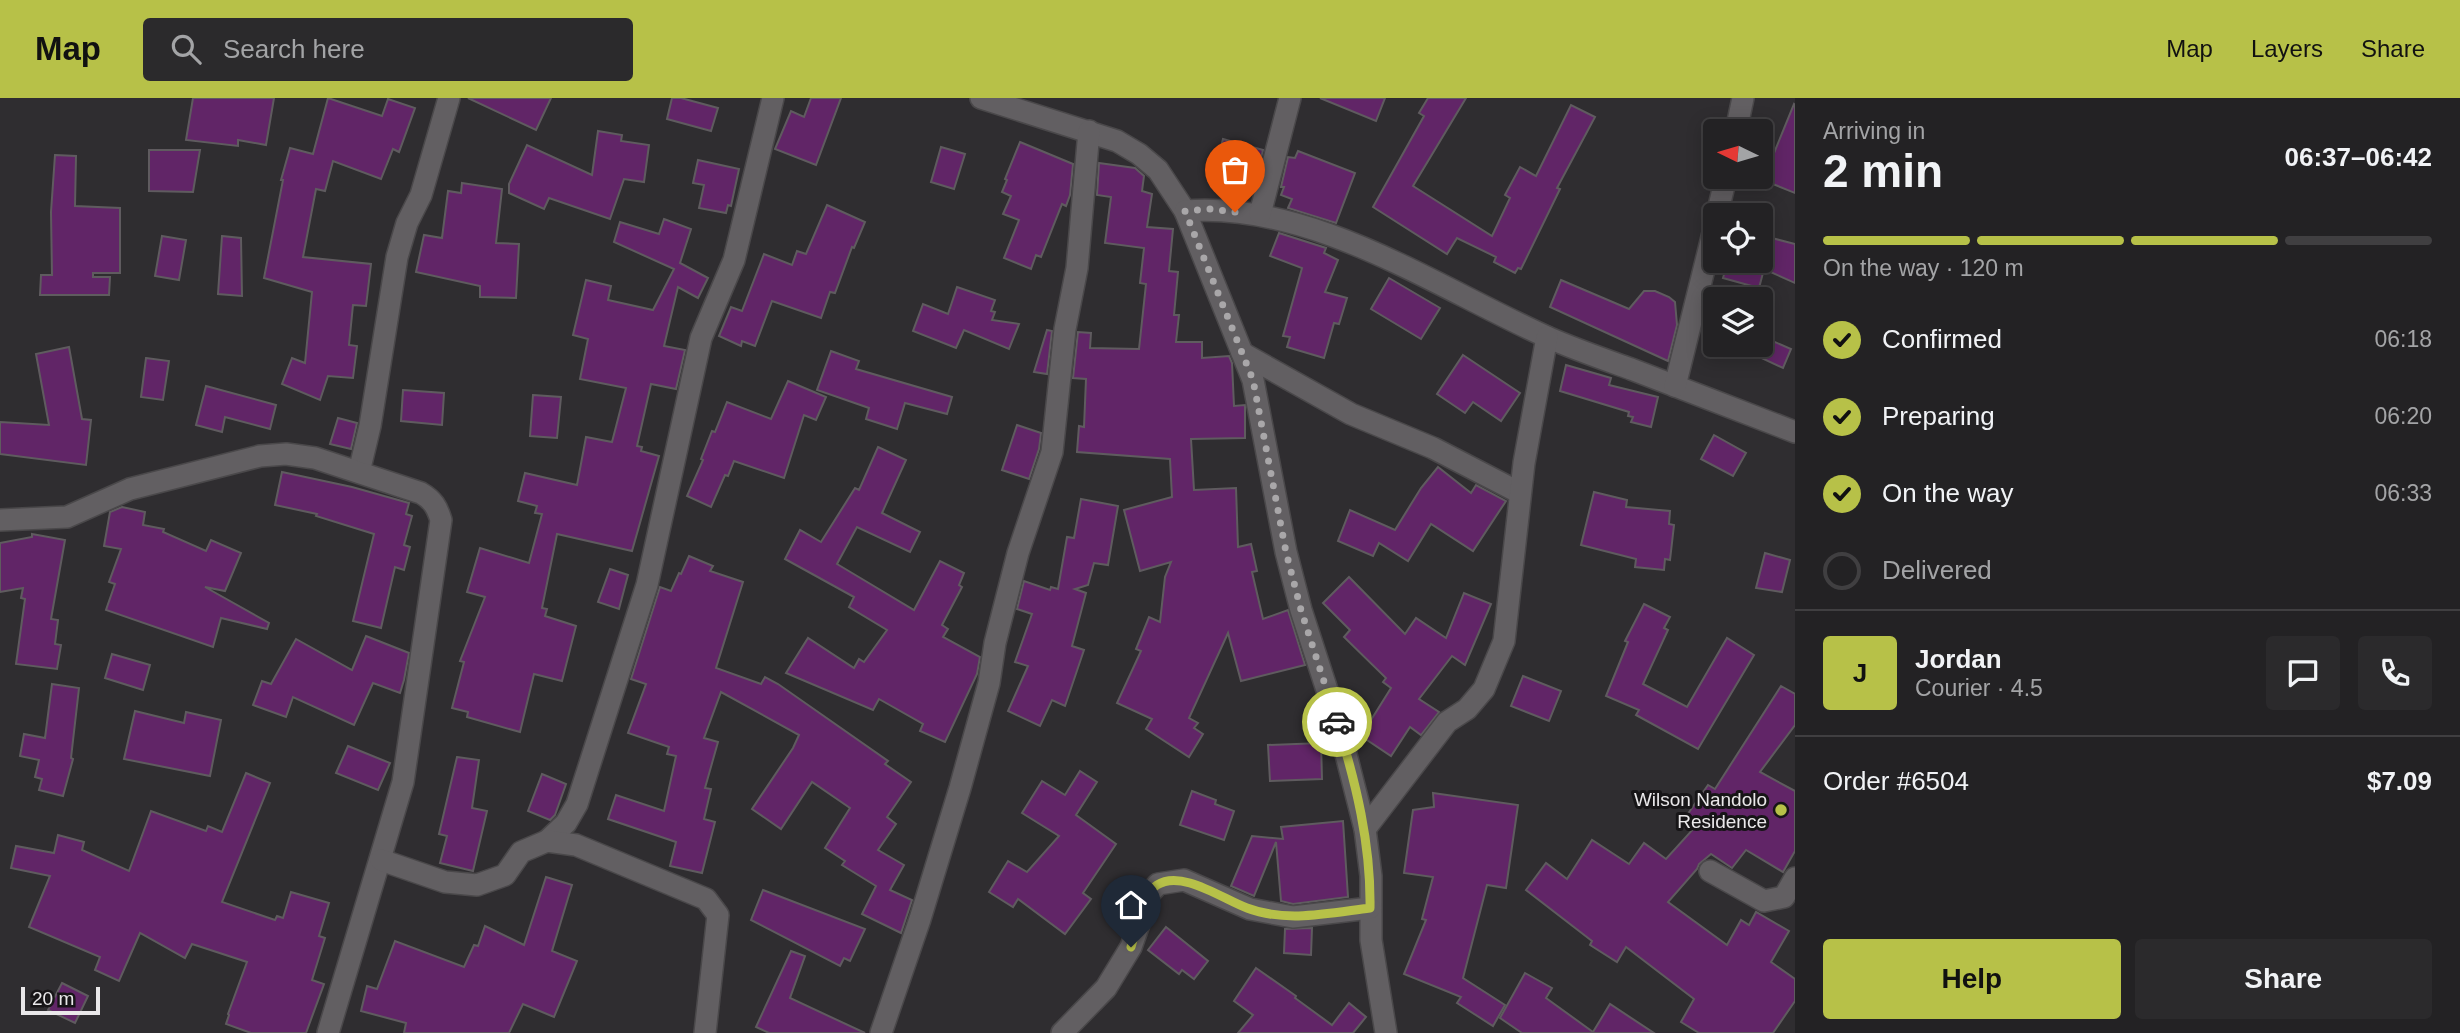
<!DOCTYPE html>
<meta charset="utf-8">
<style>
body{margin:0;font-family:Helvetica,sans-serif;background:#2b2a2c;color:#f1f3f6;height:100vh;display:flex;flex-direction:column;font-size:26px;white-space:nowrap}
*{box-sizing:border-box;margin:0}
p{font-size:23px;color:#a3a4a6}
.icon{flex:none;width:38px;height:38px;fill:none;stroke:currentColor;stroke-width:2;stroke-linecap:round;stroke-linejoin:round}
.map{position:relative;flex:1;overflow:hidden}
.details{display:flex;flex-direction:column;background:#232224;width:665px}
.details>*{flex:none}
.needle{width:46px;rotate:275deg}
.buttons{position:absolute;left:1703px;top:21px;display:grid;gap:14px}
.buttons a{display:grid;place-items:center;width:70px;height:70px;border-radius:7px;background:#232224;box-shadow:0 4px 18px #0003,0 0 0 2px #403f41;font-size:35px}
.scale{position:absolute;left:21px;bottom:18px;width:79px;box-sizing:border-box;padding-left:7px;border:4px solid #eae8ea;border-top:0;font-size:19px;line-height:24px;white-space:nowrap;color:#eae8ea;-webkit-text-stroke:5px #171517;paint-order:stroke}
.pin{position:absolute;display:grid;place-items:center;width:60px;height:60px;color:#fff;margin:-72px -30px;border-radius:50% 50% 50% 0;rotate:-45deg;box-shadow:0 0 7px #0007}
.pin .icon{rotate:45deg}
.courier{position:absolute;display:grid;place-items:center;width:70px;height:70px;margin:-35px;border:5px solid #b7c148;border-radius:50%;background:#fff;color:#222;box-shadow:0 2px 9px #0007}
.head em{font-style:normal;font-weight:600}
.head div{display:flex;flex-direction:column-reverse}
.head{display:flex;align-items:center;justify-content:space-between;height:119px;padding:0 28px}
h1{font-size:46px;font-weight:600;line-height:52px}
.bar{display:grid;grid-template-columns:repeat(4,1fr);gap:10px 7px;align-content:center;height:84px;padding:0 28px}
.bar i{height:9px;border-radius:5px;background:#403f41}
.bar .selected{background:#b7c148}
.bar p{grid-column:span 4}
.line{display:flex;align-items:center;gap:18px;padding:0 28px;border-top:2px solid #403f41}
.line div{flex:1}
.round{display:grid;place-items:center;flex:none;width:74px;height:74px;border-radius:7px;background:#2b2a2c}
ol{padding:0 28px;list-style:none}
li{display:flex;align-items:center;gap:21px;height:77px}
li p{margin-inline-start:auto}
li .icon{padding:7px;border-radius:50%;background:#b7c148;color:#111;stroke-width:4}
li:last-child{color:#a3a4a6}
li i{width:38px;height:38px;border:4px solid #403f41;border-radius:50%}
.cta{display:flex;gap:14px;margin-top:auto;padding:14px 28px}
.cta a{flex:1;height:80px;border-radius:7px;background:#b7c148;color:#111;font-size:28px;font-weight:600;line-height:80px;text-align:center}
.cta a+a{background:#2b2a2c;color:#f1f3f6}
header{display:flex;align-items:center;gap:42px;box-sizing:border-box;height:98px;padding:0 35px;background:#b7c148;color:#111}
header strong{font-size:33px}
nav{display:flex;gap:38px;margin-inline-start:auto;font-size:24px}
.search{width:490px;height:63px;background:#2b2a2c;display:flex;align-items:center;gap:18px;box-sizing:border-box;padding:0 24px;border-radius:7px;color:#a3a4a6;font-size:26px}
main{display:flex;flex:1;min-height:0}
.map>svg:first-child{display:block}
</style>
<header>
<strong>Map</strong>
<div class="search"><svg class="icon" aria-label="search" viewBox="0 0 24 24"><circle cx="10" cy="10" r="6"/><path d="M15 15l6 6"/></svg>Search here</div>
<nav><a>Map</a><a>Layers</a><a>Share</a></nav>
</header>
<main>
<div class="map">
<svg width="1795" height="935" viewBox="0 0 1795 935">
<rect width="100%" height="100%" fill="#2f2d30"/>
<g fill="#612567" stroke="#5f5b5f" stroke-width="2">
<path d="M193,0H274L266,47L238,42V48L186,42Z"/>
<path d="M328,0L382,18L388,1L415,10L399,54L393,51L381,81L333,63L325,93L316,91L303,159L371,166L366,208L353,207L349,247L357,248L353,280L328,278L320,302L282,286L292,260L305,265L312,194L264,180L283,82H281L290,50L313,56Z"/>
<path d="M468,0H551L536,32Z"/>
<path d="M672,0H681L718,10L711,33L667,21Z"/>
<path d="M811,0H841L816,67L775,51L791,13L804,19Z"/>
<path d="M1320,0H1385L1376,23Z"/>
<path d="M1428,0H1466L1413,88L1492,138L1510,100L1505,97L1520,69L1536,78L1571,7L1595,19L1557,90L1560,91L1521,171L1518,170L1515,175L1494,164L1496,159L1457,140L1447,156L1373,109L1424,18L1419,15Z"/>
<path d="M1794,6L1795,7V95L1763,82Z"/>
<path d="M598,33L622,37L621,43L649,47L644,84L624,81L610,121L549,100L544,111L509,95V86L527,47L592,77Z"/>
<path d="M1223,41L1263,52L1255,82L1237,77L1235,82L1214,76Z"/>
<path d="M1020,44L1073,66L1070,97L1066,108L1062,106L1041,159L1036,157L1031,171L1004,160L1019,122L1003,116L1011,98L1002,94L1007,82L1005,81Z"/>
<path d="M941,49L965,56L954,91L931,84Z"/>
<path d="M149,52H200L193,94L149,93Z"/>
<path d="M1298,53L1355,75L1336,125L1288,110L1292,101L1281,97L1284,89H1281L1288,59L1295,60Z"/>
<path d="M55,57L76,58L75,108L120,110V175H93V179H110L109,197H40L41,177H52L51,114Z"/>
<path d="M698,62L739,71L731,108L728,107L726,115L699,110L704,87L693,85Z"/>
<path d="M1099,65L1135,70L1144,78L1142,93L1152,96L1147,129L1173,131L1169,173L1178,174L1174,217H1179L1176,244H1202V260L1229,258L1232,265L1234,308L1245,307V340L1191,341L1194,392L1236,390L1238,449L1251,446L1257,473L1252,474L1263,521L1288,512L1305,567L1241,583L1228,535L1189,620L1198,625L1194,630L1203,636L1189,659L1146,631L1152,621L1117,605L1141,553L1136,551L1149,519L1160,524L1165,479L1171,464L1140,473L1124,412L1172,399L1170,361L1077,354L1079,328L1084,329L1086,281L1073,280L1078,234L1091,235L1090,250L1139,251L1146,186L1140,185L1144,150L1105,145L1111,99L1097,97Z"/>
<path d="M462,85L502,91L496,145L519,146L516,200L480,199V188L416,174L424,137L442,140L448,93L461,95Z"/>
<path d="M827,107L865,124L854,150L852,149L835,195L830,194L821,220L772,203L755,248L742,243L741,248L719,238L731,209L742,213L764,156L792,167L797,153L806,156Z"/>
<path d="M664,121L691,131L680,165L708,180L698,200L678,189L664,248L685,252L676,291L651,286L637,348L642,349L641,353L659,358L632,453L557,436L542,510L547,511L545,518L576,528L562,583L534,576L520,634L467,619L468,614L452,610L464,564L460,563L485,499L467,494L480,450L529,465L542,416L535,415L537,408L518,403L525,375L577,387L586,339L612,344L626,290L580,281L588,241L573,237L586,182L611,188L608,202L653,212L674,171L614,144L620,124L659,136Z"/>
<path d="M1279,135L1326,150L1324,155L1338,162L1325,194L1347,200L1339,226L1334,225L1324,260L1287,249L1290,239L1283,238L1302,170L1270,158Z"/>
<path d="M1760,137L1795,146V185L1764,171L1759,190L1723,180L1728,163H1760Z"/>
<path d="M162,138L186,142L179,182L155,178Z"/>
<path d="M222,138L241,140L242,198L218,196Z"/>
<path d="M1389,180L1440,210L1421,241L1371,211Z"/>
<path d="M1561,182L1629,211L1644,193H1655L1669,199L1675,204L1677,227L1668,263L1550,209Z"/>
<path d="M957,189L995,202L991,213L995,214L992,222L1019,226L1009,251L964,232L956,250L913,233L923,206L948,216Z"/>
<path d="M1047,232L1052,233L1047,276L1034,274Z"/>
<path d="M1761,238L1791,251L1783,270L1753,256L1757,247H1760Z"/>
<path d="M69,249L82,321L91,322L86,367L0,356V324L49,327L36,256Z"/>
<path d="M831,253L859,263L856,271L952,299L947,316L905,305L897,331L866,321L869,310L817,292Z"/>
<path d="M1463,257L1520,295L1501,323L1473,304L1465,315L1437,296Z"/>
<path d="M146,260L169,263L163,302L141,299Z"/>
<path d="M1566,267L1611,280L1609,287L1658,299L1651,329L1631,324L1633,319L1628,318L1629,314L1560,293Z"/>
<path d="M788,283L826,299L816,322L804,317L784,380L734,363L728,378L725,377L711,409L687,398L703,362L701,361L712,333L715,334L727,304L771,321Z"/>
<path d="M206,288L276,307L270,331L225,319L222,334L196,327Z"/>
<path d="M403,292L444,295L442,327L401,323Z"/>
<path d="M533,297L561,299L557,340L530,338Z"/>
<path d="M338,320L357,325L351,351L330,346Z"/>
<path d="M1017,327L1041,335L1039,351L1029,381L1002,372Z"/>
<path d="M1714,337L1746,355L1733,378L1701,361Z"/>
<path d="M878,349L906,362L882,415L920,434L910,454L857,429L837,466L914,512L940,463L964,475L959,487L962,489L942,527L948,531L943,539L980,559L977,576L945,644L920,633L923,626L879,601L873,612L786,575L808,540L854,570L859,561L864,564L887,532L849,509L854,499L785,461L800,432L821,444L855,390L859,392Z"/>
<path d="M1438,369L1471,395L1476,387L1506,403L1473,453L1431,426L1408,463L1379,445L1373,458L1338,443L1350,412L1395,432L1421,390Z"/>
<path d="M282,374L352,389L409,405L406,416L412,418L404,447L410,449L404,472L395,469L381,530L353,523L374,436L316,418L317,416L275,407Z"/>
<path d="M1594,394L1627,402L1626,409L1670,413L1669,426L1674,427L1670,462L1665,461L1664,472L1635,469L1636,461L1581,447Z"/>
<path d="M1081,401L1118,408L1108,467L1094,465L1088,487L1075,491L1086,495L1072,548L1084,552L1065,608L1052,602L1040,628L1008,613L1028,568L1015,564L1032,516L1017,511L1024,483L1050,492L1051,489L1058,491L1067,439L1074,440Z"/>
<path d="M122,409L145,414L143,427L164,431L163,434L206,453L211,442L241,455L225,493L205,489L269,525L267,531L221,520L213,549L106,512L115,486L109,484L121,451L104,448L110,414Z"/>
<path d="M32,436L65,442L51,521L58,522L55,546L61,547L57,571L16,566L25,501L21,500L23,490L0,494V445L32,439Z"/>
<path d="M1765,455L1790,462L1782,494L1756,490Z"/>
<path d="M689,458L713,468L710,473L743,484L716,570L761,586L765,579L778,586L888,663L885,666L911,684L887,719L896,726L878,752L904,767L890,792L912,802L901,835L862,816L876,788L842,767L845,763L825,750L850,710L812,684L781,731L752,711L793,650L799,637L721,594L704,640L718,644L705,690L711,691L704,721L715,724L702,775L670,768L676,744L608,721L616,697L664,713L676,658L667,656L669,649L628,635L646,586L631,581L660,489L671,493L679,475L681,476Z"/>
<path d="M610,471L628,477L619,511L598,504Z"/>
<path d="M1349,479L1405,536L1416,520L1446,540L1464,495L1491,506L1465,567L1452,558L1419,601L1439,614L1421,637L1410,629L1391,658L1361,638L1391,590L1383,584L1386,580L1344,539L1350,532L1323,505Z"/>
<path d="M1644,506L1670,519L1664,530L1668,532L1643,586L1687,609L1727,540L1754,557L1698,651L1636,617L1639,612L1606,598L1628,544L1625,543Z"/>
<path d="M366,538L409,555L404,582L400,595L373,585L354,627L293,599L286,619L253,607L262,583L271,586L296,541L352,572Z"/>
<path d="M112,556L150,567L143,592L105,580Z"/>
<path d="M1523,578L1561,593L1549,623L1511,608Z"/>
<path d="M52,586L79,590L71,660L73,661L63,698L39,692L42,681L35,679L39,662L20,658L24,636L45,640Z"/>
<path d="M1781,588L1795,596V627L1760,674L1795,693V753L1783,774L1746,752L1732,770L1711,756L1699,766L1697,771L1668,804L1727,847L1741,822L1749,827L1756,814L1789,833L1771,864L1795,881V903L1773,935H1699L1681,924L1694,901L1626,849L1617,864L1590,847L1592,843L1526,792L1546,765L1567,781L1592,742L1629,766L1644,745L1666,761L1696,728L1685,720L1708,687L1715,691Z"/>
<path d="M135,613L184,625L186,614L221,622L210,678L124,661Z"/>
<path d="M1321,645L1322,681L1270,683L1268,647Z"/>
<path d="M348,648L390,665L378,692L336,675Z"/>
<path d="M457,659L479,662L472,710L487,713L473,773L440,765L447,738L439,736Z"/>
<path d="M1080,673L1097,684L1076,717L1116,746L1083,795L1091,801L1065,836L1018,801L1013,809L989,794L1008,763L1027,774L1059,738L1022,715L1042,683L1065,697Z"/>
<path d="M246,675L270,685L222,804L275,822L277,818L283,820L291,794L329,805L319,838L325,840L312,882L324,886L306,935H251L226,926L229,917L228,916L247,864L192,846L185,860L140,835L119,883L95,872L100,859L29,829L50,778L11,770L16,748L54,755L58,737L84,744L82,752L129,773L151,713L206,733L208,728L222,734Z"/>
<path d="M542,676L566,686L555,717L550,722L528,713Z"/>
<path d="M1192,693L1216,702L1215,706L1234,713L1224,742L1180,727Z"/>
<path d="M1433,695L1518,707L1506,790L1487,787L1463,880L1505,907L1493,928L1457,905L1461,899L1404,876L1426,822L1422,821L1433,779L1404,775L1413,712L1434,709Z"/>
<path d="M1343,723L1348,799L1293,806L1281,803L1276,744L1254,798L1231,788L1252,738L1283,741L1281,729Z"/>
<path d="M546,779L572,787L552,853L577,863L554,919L523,906L509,935H404L406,925L361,913L367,888L377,891L395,843L464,869L474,847L478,848L485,828L524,847Z"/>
<path d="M763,792L865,831L850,863L844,860L840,868L751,822Z"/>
<path d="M1166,829L1208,863L1194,881L1182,872L1179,876L1148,852Z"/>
<path d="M1312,830L1311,857L1284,855L1285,831Z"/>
<path d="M791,853L805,858L790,900L865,935H769L756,929Z"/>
<path d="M1256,870L1296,898L1295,900L1332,927L1349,905L1366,919L1353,935H1238L1253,917L1234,903Z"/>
<path d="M1525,875L1552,890L1546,900L1593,934L1610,906L1654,935H1522L1500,920Z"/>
<path d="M62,885L88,898L75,925L48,912Z"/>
</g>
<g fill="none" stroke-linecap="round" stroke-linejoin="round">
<defs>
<g id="minor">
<path d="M981,0L1117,43L1139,56L1158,72L1185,113L1253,282L1286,454L1301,512L1339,629L1365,731L1371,778V842L1386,935"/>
<path d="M1736,33L1743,0"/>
<path d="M1185,113C1311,103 1436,189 1547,239C1574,251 1603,261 1631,271C1686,292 1740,313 1795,334"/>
<path d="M1260,116L1290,0"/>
<path d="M1717,117L1726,79"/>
<path d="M1242,255L1351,316L1433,350L1520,395"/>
<path d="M1675,288L1715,127"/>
<path d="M359,374L370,328L397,159L407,125L421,97L449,0"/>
<path d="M0,422L67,419L130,391L260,358L286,356L315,360L421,395C433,402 437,409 441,422L403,684L328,935"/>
<path d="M1365,731L1447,624L1467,611L1484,591L1504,543L1524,365L1547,239"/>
<path d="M547,743L566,725L577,706L647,487L701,240L734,162L773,0"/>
<path d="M381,762L445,784L477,787L505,777L521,754L547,743L576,747L706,801L718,817L705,935"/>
<path d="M1710,773L1764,803L1784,799L1795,780"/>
<path d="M881,935L920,821L960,690L989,585L995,545L1018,455L1052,354L1065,231L1077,170L1089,33"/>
<path d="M1062,935L1106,890L1131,849L1139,826L1143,803L1158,786L1184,782L1250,811L1293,819L1370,810"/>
</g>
</defs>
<use href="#minor" stroke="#4a484a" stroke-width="24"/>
<use href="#minor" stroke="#625f62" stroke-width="21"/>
</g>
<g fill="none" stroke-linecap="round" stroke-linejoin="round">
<path stroke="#a9a7a9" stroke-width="7" stroke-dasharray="0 12.6" d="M1235,114L1210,111L1185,113L1253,282L1286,454L1301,512L1337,624"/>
<path stroke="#b7c148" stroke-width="9" d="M1131,849C1137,830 1139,798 1157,787C1182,771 1224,802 1247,810C1286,825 1330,815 1370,810C1371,746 1356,685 1337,624"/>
</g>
<circle fill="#b7c148" stroke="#171517" stroke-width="2.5" cx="1781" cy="712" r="7"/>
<g text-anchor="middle" stroke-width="6" stroke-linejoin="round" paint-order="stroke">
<g font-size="19" fill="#eae8ea" stroke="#171517" text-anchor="end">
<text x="1767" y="708">Wilson Nandolo<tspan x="1767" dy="22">Residence</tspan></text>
</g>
</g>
</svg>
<div class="buttons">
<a><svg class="needle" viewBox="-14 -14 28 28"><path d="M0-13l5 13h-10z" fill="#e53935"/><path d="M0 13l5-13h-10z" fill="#a3a4a6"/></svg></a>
<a><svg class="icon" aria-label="locate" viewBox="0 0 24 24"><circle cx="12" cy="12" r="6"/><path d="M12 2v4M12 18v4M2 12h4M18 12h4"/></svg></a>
<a><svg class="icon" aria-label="layers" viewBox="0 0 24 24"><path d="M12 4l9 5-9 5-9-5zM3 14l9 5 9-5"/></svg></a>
</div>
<div class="scale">20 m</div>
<div class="pin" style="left:1235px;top:114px;background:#ea580c"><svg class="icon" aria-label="bag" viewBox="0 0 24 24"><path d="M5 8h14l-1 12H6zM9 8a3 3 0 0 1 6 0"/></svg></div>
<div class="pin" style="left:1131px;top:849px;background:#1f2937"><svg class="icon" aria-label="home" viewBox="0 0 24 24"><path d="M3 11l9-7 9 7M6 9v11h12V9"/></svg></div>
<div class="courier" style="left:1337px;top:624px"><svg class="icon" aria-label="car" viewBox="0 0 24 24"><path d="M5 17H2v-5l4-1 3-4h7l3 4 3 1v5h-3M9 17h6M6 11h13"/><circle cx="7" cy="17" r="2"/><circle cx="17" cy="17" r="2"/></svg></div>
</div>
<section class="details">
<div class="head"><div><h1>2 min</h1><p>Arriving in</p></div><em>06:37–06:42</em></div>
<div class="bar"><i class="selected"></i><i class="selected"></i><i class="selected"></i><i></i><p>On the way · 120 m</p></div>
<ol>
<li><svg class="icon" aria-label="check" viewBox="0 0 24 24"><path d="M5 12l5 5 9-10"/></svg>Confirmed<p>06:18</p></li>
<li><svg class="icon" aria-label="check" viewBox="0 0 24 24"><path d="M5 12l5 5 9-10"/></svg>Preparing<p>06:20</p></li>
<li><svg class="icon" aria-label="check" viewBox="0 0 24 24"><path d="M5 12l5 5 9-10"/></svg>On the way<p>06:33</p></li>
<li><i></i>Delivered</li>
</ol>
<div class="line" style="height:126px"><b class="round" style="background:#b7c148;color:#111">J</b><div><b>Jordan</b><p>Courier · 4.5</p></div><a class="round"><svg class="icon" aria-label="chat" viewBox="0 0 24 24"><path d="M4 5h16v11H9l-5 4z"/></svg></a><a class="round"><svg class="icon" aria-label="phone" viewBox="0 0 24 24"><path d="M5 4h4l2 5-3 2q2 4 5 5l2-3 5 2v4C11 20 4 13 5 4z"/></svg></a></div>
<div class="line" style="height:91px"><div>Order #6504</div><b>$7.09</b></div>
<div class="cta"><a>Help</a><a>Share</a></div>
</section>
</main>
